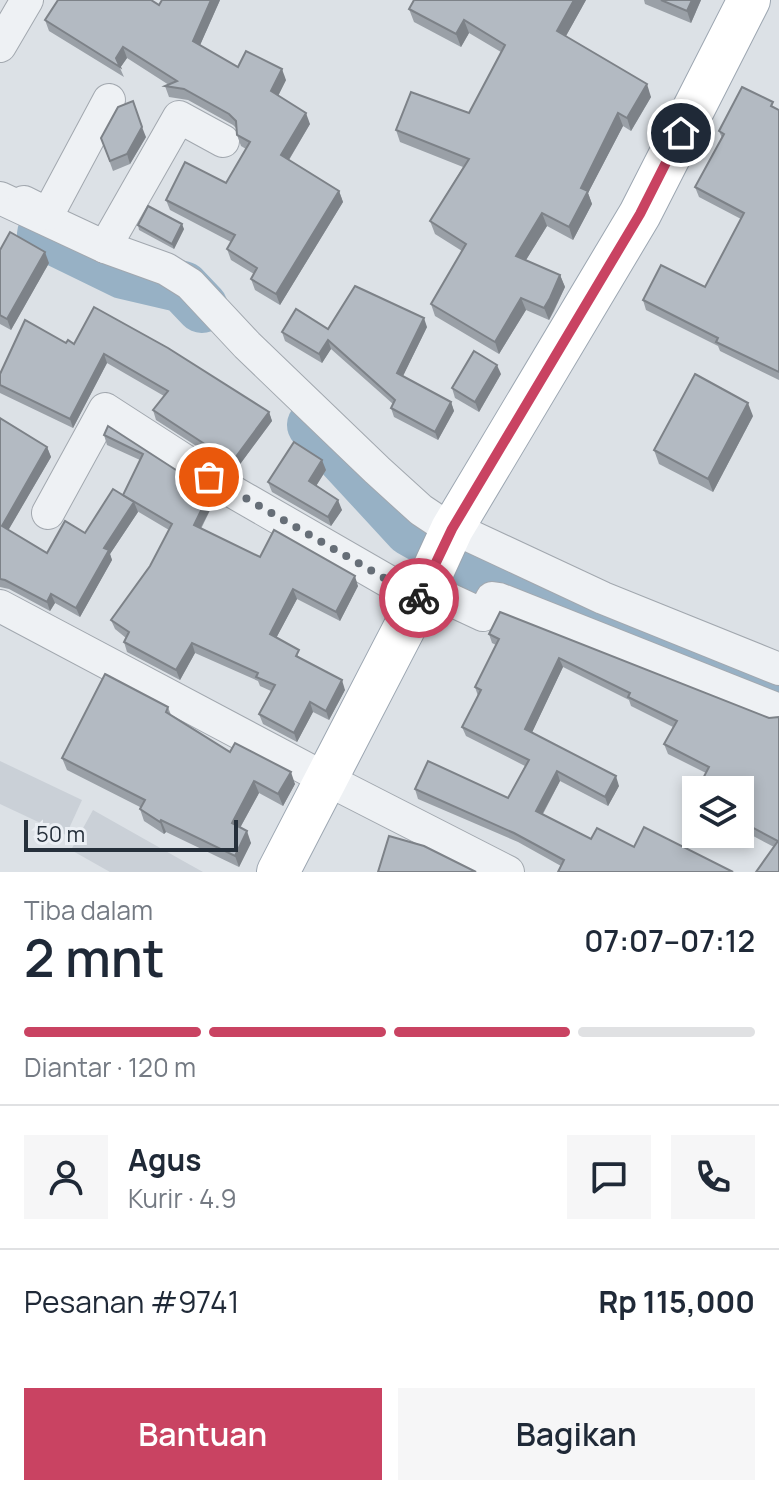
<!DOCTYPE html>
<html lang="id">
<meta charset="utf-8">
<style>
body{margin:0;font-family:Manrope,sans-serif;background:#f6f6f7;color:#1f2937;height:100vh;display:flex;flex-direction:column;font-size:30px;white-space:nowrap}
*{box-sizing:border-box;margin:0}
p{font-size:26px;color:#747a83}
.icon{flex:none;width:44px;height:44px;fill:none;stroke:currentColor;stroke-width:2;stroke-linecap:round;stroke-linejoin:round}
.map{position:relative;height:872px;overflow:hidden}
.side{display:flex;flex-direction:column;background:#fff;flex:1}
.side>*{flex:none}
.fabs{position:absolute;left:682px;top:776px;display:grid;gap:16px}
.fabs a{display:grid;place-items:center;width:72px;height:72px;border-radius:0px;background:#fff;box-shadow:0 4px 12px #0003;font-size:40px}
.scale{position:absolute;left:24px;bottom:20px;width:214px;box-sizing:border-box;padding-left:8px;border:4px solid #26303b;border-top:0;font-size:22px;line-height:28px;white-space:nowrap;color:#26303b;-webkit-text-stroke:6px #ebeff4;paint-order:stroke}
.pin{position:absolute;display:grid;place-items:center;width:68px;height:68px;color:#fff;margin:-34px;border:4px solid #fff;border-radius:50%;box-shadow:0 2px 8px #0007}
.courier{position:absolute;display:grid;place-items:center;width:80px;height:80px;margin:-40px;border:6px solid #c94362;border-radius:50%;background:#fff;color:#222;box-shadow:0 2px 10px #0007}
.headline em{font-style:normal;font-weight:600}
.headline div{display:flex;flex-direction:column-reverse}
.headline{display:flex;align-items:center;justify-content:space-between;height:136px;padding:0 24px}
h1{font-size:52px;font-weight:600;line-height:60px}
.bar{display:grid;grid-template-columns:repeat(4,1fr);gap:12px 8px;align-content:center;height:96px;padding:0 24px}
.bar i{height:10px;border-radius:6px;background:#e0e1e3}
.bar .active{background:#c94362}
.bar p{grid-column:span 4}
.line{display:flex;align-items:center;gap:20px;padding:0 24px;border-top:2px solid #e0e1e3}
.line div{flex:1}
.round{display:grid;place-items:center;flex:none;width:84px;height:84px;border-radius:0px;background:#f6f6f7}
.primary-button{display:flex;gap:16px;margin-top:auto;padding:16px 24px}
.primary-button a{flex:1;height:92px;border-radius:0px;background:#c94362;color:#fff;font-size:32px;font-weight:600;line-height:92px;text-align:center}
.primary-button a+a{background:#f6f6f7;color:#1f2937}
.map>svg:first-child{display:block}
</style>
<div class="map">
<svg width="779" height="872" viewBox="0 0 779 872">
<rect width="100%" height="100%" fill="#dce1e6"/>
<g fill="#cad0d7">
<path d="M0,761L82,800L66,835L0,804Z"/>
<path d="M93,810L185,862L203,872H110L71,850Z"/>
</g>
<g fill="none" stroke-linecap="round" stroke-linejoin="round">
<g stroke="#97b1c5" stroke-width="52">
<path d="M43,234L123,273L183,287L202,307"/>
<path d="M313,425L410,530L488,574L779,687"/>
</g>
<defs>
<g id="minor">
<path d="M0,46L27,0"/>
<path d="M0,198L105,247L166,269L190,284L247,345L377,470L421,510L436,520L603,598L779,669"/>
<path d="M24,202L48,214L109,100"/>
<path d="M105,247L179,117L223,141"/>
<path d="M48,513L105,409L235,493L419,599"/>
<path d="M425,588L483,615L492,598L499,599L779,710"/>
<path d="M0,606L326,779L508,872"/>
</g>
<path id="major" d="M278,872L425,588L452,529L640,214L749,0"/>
</defs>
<use href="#minor" stroke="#a2a8af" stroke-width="34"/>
<use href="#major" stroke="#9ca6b1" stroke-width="44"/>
<use href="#minor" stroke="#eef1f4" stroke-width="32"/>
<use href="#major" stroke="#fff" stroke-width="42"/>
</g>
<g fill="#9aa0a7">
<path d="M220,0L200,45L238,67L286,80L278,96L310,124L289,160L339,191L343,202L280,305L255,290L251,279L254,274L231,260L227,249L231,242L170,210L166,200L226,183L246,149L241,146L237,135L236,128L233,125L188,100L169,97L165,86L169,85L127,58L120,68L124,77L49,31L45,20L159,5Z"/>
<path d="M414,0H586L566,36L651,97L631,131L623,126L588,193L592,204L573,240L547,226L526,260L560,275L565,287L554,311L549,320L526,310L499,354L435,316L431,304L462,251L435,234L430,221L463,167L400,142L396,130L469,113L501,52L469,33L461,47L414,22L409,9Z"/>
<path d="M644,0H701L691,23L645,4Z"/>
<path d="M775,108L779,110V380L720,351L718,346L646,310L643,300L705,287L741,219L699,197L695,187L722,138L719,131Z"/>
<path d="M146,137L130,164L113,171L101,138Z"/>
<path d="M138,225L184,229L174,249L139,230Z"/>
<path d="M0,250L49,263L11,330L0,324Z"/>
<path d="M427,327L403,376L451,402L454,411L438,440L394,417L391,408L393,404L331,349L322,363L285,341L282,332L328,329Z"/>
<path d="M66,343L74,344L269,412L272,421L235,471L156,420L153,410L164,396L107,363L73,428L0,393V374Z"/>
<path d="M501,374L479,412L455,398L452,388Z"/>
<path d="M753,416L713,492L659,464L654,450Z"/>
<path d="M0,418L47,447L51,457L8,530L47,553L85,533L124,496L140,460L107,445L104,435L108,426L214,502L201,529L260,557L358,586L340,621L297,599L276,638L302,659L345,690L329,720L313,712L297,742L263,724L259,714L271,691L260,686L258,681L195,653L180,680L127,652L124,642L126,638L115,629L111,620L150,566L169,530L137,511L138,512L110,554L112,560L80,617L55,603L50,611L9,589L0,587Z"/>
<path d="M326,470L316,486L342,510L331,526L272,492L268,482Z"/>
<path d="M489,634L769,718L779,717V872L774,847L740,829V790L668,754L664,744L673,727L631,706L629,700L563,667L532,732L619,786L608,806L560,781L543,814L591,839L634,847L733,872L561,866L518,842L418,799L415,789L508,798L525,766L466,736L462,727L478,696L475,687L496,645L492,643Z"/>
<path d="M168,707L171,715L230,752L295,784L283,806L259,793L240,828L251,843L239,867L166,832L164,834L144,821L140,809V807L67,770L62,758Z"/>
</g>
<g fill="#7d8288">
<path d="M211,0H220L197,52L193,41Z"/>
<path d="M574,0H586L562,43L557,31Z"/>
<path d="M692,0H701L691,23L687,11Z"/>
<path d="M464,20L469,33L461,47L456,34Z"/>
<path d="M123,47L127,58L120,68L116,58Z"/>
<path d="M282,69L286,80L275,102L271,91Z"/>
<path d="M647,84L651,97L631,131L627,118Z"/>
<path d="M306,113L310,124L285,166L281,155Z"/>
<path d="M618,113L623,126L588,193L592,204L573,240L569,227L581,188Z"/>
<path d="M142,127L146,137L130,164L127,154Z"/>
<path d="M339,191L343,202L280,305L276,294Z"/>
<path d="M542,213L547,226L521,268L516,256Z"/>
<path d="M182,224L184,229L174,249L172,244Z"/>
<path d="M45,252L49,263L11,330L7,319Z"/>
<path d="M560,275L565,287L549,320L544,308Z"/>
<path d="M521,298L526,310L499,354L495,342Z"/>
<path d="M424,318L427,327L400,382L397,373Z"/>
<path d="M328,340L331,349L322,363L319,354Z"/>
<path d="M104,354L107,363L73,428L70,419Z"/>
<path d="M497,365L501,374L479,412L475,402Z"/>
<path d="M451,402L454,411L438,440L435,432Z"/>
<path d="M748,403L753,416L713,492L708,479Z"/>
<path d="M269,412L272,421L235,471L232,462Z"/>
<path d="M47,447L51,457L5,536L2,526Z"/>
<path d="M322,460L326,470L313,491L309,481Z"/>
<path d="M210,492L214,502L197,535L194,525Z"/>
<path d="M338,500L342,510L331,526L328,517Z"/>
<path d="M134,502L138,512L110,554L112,560L80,617L76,608L104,548Z"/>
<path d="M355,576L358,586L340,621L336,612Z"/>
<path d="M293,589L297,599L273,644L270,634Z"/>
<path d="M51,594L55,603L50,611L47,602Z"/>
<path d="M192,643L195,653L180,680L176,670Z"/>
<path d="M559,658L563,667L529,739L525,729Z"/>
<path d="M342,680L345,690L329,720L326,711Z"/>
<path d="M310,702L313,712L297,742L294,733Z"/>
<path d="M557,771L560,781L539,820L536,811Z"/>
<path d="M291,772L295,784L283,806L278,794Z"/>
<path d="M616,776L619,786L608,806L605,797Z"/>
<path d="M254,781L259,793L236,835L232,823Z"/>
<path d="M161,820L166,832L164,834L160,822Z"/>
<path d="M247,831L251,843L239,867L235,856Z"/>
</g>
<g fill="#b3bac2" stroke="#7d8288" stroke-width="2">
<path d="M58,0H151L159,5L162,0H211L193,41L238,67L246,51L282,69L271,91L306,113L281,155L339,191L276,294L251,279L257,268L227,249L235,235L166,200L185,162L226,183L250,142L237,135L236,121L229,114L184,89L165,86L177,81L123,47L116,58L120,67L45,20Z"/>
<path d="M414,0H574L557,31L647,84L627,118L618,113L581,188L588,191L569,227L542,213L516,256L560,275L550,298L544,308L521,298L495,342L431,304L466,244L430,221L469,159L396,130L411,92L469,113L505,45L464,20L456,34L409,9Z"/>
<path d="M661,0H692L687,11Z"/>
<path d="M742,87L773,102L771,106L779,110V372L716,342L718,338L643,300L661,265L705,287L744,213L695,187L724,134L719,131Z"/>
<path d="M133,101L142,127L127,154L110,161L101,138L118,107Z"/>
<path d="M148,206L182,224L172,244L138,225Z"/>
<path d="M10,232L45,252L7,319L0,315V250Z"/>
<path d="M355,286L424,318L397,373L451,402L435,432L391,408L395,400L328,340L319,354L282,332L296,309L328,329Z"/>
<path d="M94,307L168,348L269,412L232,462L153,410L168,391L104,354L70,419L0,385V374L25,320L66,343L68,340L74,344Z"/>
<path d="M474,351L497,365L475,402L452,388Z"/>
<path d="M695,374L748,403L708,479L654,450Z"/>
<path d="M0,418L47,447L2,526L47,553L65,521L85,533L113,489L134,502L104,548L109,550L76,608L51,594L47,602L5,580L0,579Z"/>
<path d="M108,426L210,492L194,525L260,557L274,530L355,576L336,612L293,589L270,634L299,650L296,656L342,680L326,711L310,702L294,733L259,714L275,685L256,677L258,673L192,643L176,670L124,642L129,632L111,620L150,566L172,524L123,495L143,454L104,435Z"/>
<path d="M294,442L322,460L309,481L338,500L328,517L268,482Z"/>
<path d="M500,612L769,718L779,717V872H756L778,841L740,821V790H697L709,767L664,744L677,721L628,697L630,693L559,658L525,729L616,776L605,797L557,771L536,811L591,839L597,828L634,847L644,827L733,872H558L564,860L514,833L415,789L428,761L508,798L529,760L462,727L481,690L475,687L499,639L489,634Z"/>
<path d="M105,674L168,707L166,712L230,752L235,743L291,772L278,794L254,781L232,823L247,831L235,856L161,820L160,822L140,809L145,800L62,758Z"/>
<path d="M389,836L424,846L476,872H378Z"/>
</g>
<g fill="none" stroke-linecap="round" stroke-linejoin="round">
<path stroke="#666e77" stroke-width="8" stroke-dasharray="0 14.4" d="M209,477L419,598"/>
<path stroke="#c94362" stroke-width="10" d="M419,598L452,529L640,214L681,133"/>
</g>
</svg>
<div class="fabs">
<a><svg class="icon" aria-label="layers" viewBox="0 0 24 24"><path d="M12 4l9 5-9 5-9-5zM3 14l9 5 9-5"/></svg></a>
</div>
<div class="scale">50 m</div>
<div class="pin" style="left:209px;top:477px;background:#ea580c"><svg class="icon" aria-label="bag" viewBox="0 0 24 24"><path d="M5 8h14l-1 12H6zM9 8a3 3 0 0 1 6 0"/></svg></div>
<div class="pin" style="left:681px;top:133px;background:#1f2937"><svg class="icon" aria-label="home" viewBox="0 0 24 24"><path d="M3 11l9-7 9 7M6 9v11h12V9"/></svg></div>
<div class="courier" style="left:419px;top:598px"><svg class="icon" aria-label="bike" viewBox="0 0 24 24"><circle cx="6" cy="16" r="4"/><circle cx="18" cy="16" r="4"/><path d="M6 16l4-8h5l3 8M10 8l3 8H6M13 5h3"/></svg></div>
</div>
<section class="side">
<div class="headline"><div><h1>2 mnt</h1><p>Tiba dalam</p></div><em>07:07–07:12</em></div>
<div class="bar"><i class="active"></i><i class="active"></i><i class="active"></i><i></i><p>Diantar · 120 m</p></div>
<div class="line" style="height:144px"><a class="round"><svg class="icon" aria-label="person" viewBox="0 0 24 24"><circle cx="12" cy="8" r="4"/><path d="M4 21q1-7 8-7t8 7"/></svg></a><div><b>Agus</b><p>Kurir · 4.9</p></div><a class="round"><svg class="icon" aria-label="chat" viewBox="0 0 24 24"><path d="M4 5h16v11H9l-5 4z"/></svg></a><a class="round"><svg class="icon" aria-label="phone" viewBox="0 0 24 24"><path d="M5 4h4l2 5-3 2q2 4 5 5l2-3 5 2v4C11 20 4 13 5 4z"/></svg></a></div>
<div class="line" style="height:104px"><div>Pesanan #9741</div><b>Rp 115,000</b></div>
<div class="primary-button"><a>Bantuan</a><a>Bagikan</a></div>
</section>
